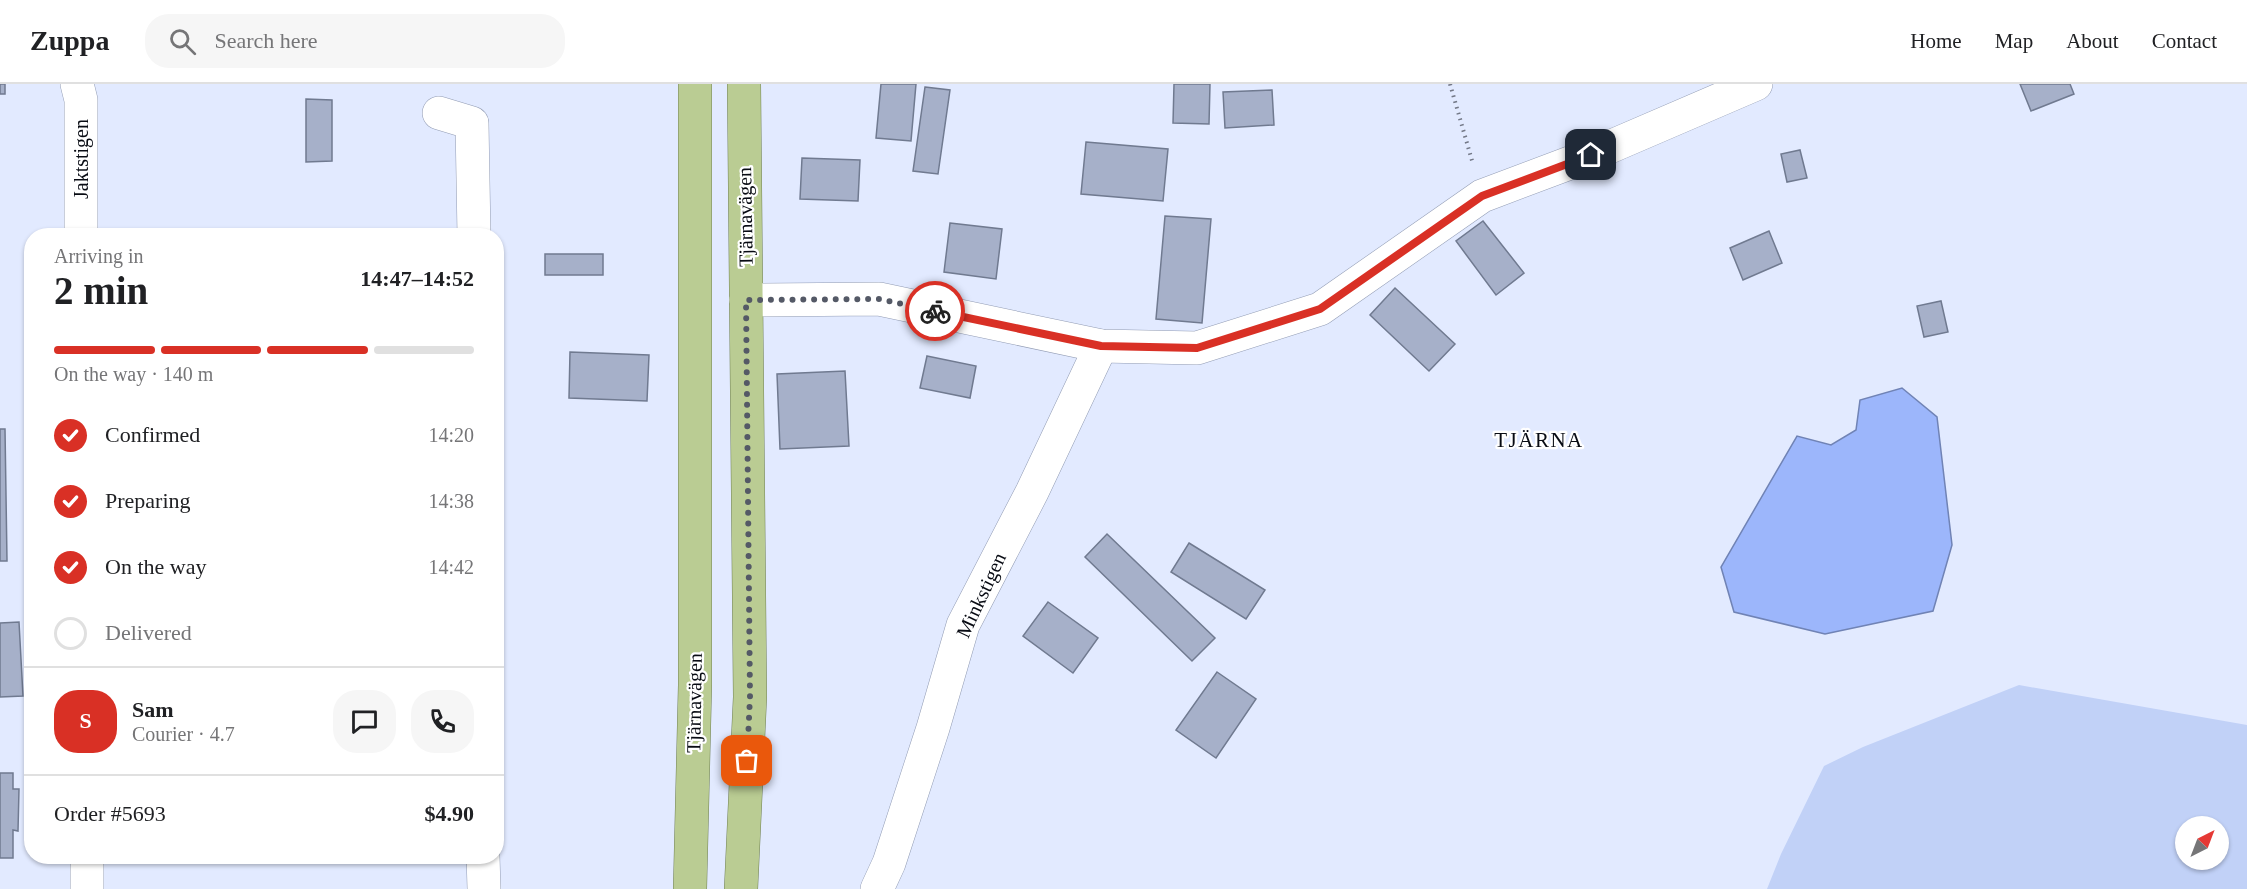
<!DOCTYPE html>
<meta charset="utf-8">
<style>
body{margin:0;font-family:"Times New Roman",serif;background:#f6f6f6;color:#202124;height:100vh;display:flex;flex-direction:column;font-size:22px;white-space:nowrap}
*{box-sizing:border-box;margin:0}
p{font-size:20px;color:#757577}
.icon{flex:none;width:33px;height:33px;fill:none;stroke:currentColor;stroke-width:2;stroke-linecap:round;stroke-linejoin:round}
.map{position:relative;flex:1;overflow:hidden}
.sheet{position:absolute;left:24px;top:144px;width:480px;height:636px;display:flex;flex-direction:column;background:#fff;border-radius:24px;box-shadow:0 2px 4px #0004}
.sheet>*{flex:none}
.needle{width:39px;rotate:42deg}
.tools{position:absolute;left:2175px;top:732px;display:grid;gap:12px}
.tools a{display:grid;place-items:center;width:54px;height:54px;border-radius:50%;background:#fff;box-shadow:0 2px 4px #0004;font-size:30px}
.pin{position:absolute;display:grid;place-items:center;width:51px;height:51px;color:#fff;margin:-26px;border-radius:12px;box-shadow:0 3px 9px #0006}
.courier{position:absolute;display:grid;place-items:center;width:60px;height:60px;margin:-30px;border:4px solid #d93025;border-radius:50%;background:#fff;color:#222;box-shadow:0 2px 8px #0007}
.overview em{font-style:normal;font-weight:700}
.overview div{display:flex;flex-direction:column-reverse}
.overview{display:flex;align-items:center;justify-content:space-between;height:102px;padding:0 30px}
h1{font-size:39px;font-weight:700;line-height:45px}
.bar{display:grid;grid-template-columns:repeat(4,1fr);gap:9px 6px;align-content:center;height:72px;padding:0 30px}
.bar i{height:8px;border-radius:4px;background:#e0e0e0}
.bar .selected{background:#d93025}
.bar p{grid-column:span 4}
.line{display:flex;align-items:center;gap:15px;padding:0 30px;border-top:2px solid #e0e0e0}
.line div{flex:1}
.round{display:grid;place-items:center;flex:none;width:63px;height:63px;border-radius:24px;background:#f6f6f6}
ol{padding:0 30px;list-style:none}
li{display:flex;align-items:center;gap:18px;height:66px}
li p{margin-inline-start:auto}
li .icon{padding:6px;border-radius:50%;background:#d93025;color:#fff;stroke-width:4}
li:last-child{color:#757577}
li i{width:33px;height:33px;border:3px solid #e0e0e0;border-radius:50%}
header{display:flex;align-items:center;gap:36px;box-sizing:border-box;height:84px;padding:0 30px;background:#fff;border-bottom:2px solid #e0e0e0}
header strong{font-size:28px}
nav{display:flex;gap:33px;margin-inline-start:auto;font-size:21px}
.search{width:420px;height:54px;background:#f6f6f6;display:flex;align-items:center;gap:15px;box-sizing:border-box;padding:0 21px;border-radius:24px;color:#757577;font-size:22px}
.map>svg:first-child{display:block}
</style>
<header>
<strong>Zuppa</strong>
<div class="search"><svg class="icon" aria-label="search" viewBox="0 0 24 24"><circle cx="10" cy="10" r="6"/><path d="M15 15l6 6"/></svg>Search here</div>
<nav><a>Home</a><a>Map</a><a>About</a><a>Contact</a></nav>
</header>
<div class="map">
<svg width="2247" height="805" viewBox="0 0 2247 805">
<rect width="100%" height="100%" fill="#e2eaff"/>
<path fill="#c1d1f7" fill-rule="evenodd" d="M2019,601L2247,641V805H1767L1781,770L1824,682L1863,663ZM2186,742H2218V776H2186Z"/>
<path fill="#9cb6fb" stroke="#7083b5" stroke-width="1.5" d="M1902,304L1937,333L1952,461L1933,527L1825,550L1734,528L1721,483L1797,352L1831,361L1856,346L1860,316Z"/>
<g fill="#a6b0c9" stroke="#707a90" stroke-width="1.5">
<rect x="0" y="0" width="5" height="10"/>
<path d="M881,0H916L911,57L876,54Z"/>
<path d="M1174,0H1210L1209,40L1173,39Z"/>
<path d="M2020,0H2070L2074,10L2031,27Z"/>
<path d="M925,3L950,6L938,90L913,87Z"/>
<path d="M1272,6L1274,41L1225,44L1223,8Z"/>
<path d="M306,15L332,16V77L306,78Z"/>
<path d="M1086,58L1168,65L1163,117L1081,110Z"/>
<path d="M1800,66L1807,94L1787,98L1781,70Z"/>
<path d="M802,74L860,76L858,117L800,115Z"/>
<path d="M1165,132L1211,135L1202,239L1156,235Z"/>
<path d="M1483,137L1524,189L1496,211L1456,157Z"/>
<path d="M950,139L1002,145L996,195L944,188Z"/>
<path d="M1769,147L1782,179L1743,196L1730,164Z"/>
<rect x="545" y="170" width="58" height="21"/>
<path d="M1395,204L1455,260L1429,287L1370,231Z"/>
<path d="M1941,217L1948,248L1924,253L1917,222Z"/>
<path d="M570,268L649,271L647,317L569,314Z"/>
<path d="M927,272L976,282L970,314L920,304Z"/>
<path d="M845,287L849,362L780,365L777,290Z"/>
<path d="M0,345H5L7,477H0Z"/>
<path d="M1107,450L1215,554L1192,577L1085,473Z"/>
<path d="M1189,459L1265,506L1246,535L1171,488Z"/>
<path d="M1048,518L1098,554L1073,589L1023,552Z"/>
<path d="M19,538L23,612L0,613V539Z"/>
<path d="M1217,588L1256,615L1216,674L1176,646Z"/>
<path d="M0,689H13V705H19L18,747L13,746V774H0Z"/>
</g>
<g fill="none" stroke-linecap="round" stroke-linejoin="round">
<defs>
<g id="minor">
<path d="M77,0L81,16V152"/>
<path d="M439,29L472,39L474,152"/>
<path d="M746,216L879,215L1101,262L1197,264L1320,225L1482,112L1591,71L1756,0"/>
<path d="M87,772V805"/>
<path d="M483,772L484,805"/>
<path d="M877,805L889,779L933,644L963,541L1032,408L1101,262"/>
</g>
<g id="trunk">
<path d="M690,805L695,601V0"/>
<path d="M741,805L750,613L744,0"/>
</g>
</defs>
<use href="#minor" stroke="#929cb4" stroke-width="34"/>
<use href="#trunk" stroke="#708055" stroke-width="34"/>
<path stroke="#737887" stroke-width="4" stroke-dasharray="1.5 4.5" stroke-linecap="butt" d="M1450,0L1473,80"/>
<use href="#minor" stroke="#fff" stroke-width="33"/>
<use href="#trunk" stroke="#bacc93" stroke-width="33"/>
</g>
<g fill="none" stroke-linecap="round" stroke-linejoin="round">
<path stroke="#545966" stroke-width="6" stroke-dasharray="0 10.8" d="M747,677L750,613L746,216L879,215L935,227"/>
<path stroke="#d93025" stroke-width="8" d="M935,227L1101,262L1197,264L1320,225L1482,112L1591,71"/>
</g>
<g text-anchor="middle" stroke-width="4.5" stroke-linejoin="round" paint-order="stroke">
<g font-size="20" fill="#080b13" stroke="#fff">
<text transform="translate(81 75) rotate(-90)" y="7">Jaktstigen</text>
<text transform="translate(745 133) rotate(-91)" y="7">Tjärnavägen</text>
<text transform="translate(981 511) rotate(-65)" y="7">Minkstigen</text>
<text transform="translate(694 619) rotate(-89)" y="7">Tjärnavägen</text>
</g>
<g font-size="21" letter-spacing="1.5" fill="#080b13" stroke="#fff">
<text x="1539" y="363">TJÄRNA</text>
</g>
</g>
</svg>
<div class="tools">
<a><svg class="needle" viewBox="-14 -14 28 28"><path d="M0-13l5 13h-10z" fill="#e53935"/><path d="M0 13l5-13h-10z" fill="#757577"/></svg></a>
</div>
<div class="pin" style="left:747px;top:677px;background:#ea580c"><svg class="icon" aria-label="bag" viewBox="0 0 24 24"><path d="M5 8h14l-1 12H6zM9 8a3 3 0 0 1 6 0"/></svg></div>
<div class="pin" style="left:1591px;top:71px;background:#1f2937"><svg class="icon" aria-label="home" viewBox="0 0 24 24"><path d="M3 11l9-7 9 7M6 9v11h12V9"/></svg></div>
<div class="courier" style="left:935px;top:227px"><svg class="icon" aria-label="bike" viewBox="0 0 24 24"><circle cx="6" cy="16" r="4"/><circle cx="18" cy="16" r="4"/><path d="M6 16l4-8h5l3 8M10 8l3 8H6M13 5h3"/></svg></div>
<section class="sheet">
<div class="overview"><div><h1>2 min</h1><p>Arriving in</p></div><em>14:47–14:52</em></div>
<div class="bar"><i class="selected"></i><i class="selected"></i><i class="selected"></i><i></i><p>On the way · 140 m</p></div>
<ol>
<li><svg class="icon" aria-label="check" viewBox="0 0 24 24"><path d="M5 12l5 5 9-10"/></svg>Confirmed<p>14:20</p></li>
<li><svg class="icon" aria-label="check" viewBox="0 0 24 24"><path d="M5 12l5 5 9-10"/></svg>Preparing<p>14:38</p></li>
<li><svg class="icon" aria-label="check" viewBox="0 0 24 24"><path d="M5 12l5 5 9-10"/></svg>On the way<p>14:42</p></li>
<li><i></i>Delivered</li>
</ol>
<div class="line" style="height:108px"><b class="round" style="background:#d93025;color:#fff">S</b><div><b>Sam</b><p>Courier · 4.7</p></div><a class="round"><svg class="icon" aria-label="chat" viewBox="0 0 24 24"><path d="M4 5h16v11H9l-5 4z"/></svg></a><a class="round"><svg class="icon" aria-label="phone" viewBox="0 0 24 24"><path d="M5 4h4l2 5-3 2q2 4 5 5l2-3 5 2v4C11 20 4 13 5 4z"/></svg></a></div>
<div class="line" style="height:78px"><div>Order #5693</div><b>$4.90</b></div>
</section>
</div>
